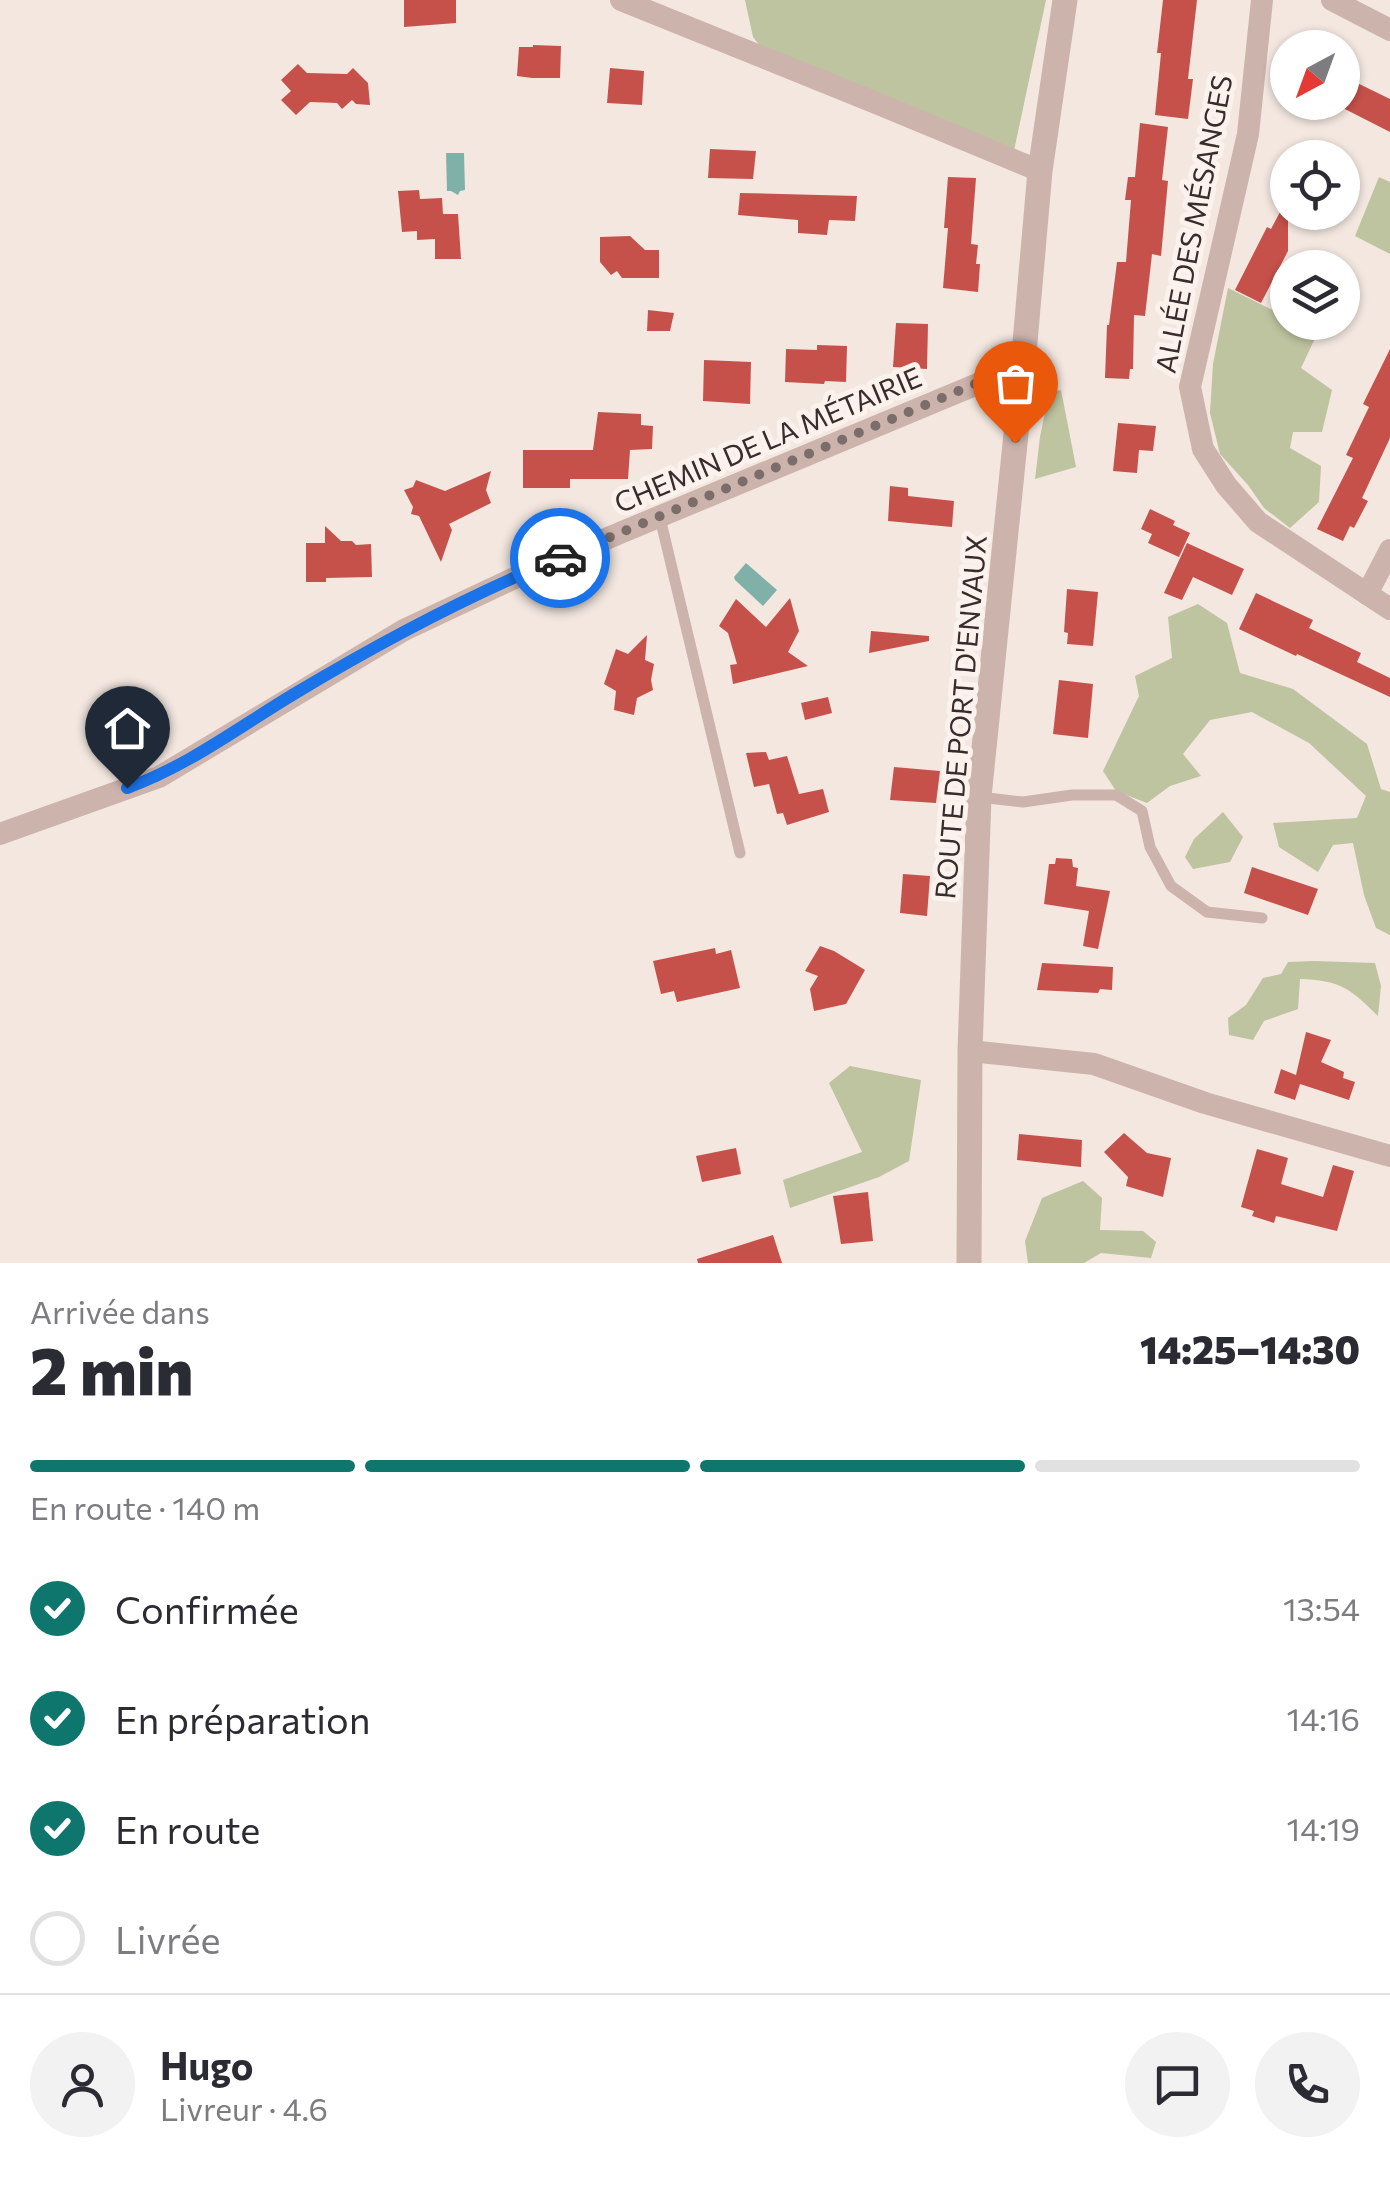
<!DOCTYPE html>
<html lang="fr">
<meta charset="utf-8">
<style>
body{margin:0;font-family:Commissioner,sans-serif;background:#f2f2f3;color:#2b2b33;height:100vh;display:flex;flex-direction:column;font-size:38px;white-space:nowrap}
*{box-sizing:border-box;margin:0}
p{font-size:32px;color:#7c7c81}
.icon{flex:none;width:55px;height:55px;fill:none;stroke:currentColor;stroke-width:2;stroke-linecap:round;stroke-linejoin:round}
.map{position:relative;height:1263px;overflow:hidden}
.side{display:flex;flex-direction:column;background:#fff;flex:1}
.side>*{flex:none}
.needle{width:65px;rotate:221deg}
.tools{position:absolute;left:1270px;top:30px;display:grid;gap:20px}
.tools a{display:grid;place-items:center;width:90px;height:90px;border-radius:50%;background:#fff;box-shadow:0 2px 8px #0004;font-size:50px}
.pin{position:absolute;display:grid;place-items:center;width:85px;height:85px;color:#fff;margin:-102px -42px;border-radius:50% 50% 50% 0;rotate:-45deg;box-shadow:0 0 10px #0007}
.pin .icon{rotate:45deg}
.courier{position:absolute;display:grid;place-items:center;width:100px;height:100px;margin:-50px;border:8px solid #1a73e8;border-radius:50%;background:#fff;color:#222;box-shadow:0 2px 12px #0007}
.head em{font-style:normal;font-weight:800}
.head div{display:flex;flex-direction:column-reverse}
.head{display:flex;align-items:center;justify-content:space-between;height:170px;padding:0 30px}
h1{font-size:65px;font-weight:800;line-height:75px}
.bar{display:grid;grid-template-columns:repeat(4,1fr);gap:15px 10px;align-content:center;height:120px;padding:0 30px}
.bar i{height:12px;border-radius:8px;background:#e1e1e2}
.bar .current{background:#0f766e}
.bar p{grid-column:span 4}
.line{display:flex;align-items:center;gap:25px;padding:0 30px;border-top:2px solid #e1e1e2}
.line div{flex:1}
.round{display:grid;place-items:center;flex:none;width:105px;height:105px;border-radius:52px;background:#f2f2f3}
ol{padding:0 30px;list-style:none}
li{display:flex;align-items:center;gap:30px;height:110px}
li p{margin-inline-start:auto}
li .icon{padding:10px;border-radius:50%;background:#0f766e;color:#fff;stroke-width:4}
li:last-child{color:#7c7c81}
li i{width:55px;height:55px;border:5px solid #e1e1e2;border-radius:50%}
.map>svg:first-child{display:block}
</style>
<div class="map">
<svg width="1390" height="1263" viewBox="0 0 1390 1263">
<rect width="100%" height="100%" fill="#f3e7e0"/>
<g fill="#bec3a0">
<path d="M745,0H1046L1012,160L773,62L753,37Z"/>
<path d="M1379,177L1390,182V254L1355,236Z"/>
<path d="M1228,288L1287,317L1288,322L1299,323L1318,332L1301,368L1332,390L1322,432H1293L1290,448L1321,466L1319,502L1290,528L1264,508L1248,485L1220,454L1210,413L1213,364Z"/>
<path d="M1061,390L1076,467L1035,479L1040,437L1049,392Z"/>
<path d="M1198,604L1227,623L1240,673L1293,689L1367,744L1381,789L1390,792V935L1376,928L1364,895L1353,843L1333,845L1318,872L1279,847L1273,823L1357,818L1366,796L1309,743L1252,712L1210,720L1183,754L1201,776L1170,786L1147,803L1116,791L1103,771L1139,696L1135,676L1172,658L1168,617Z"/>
<path d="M1223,812L1243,837L1230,862L1193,869L1185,857L1194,839Z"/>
<path d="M1314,961L1375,963L1381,986L1378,1016C1351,989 1340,980 1300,979L1298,1009L1264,1021L1253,1040L1229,1035L1228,1018L1246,1005L1263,978L1281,974L1288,962Z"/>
<path d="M850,1066L921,1080L909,1161L879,1177L790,1208L783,1180L862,1152L829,1083Z"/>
<path d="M1083,1181L1102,1198L1100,1230L1143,1231L1156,1242L1151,1258L1101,1253L1084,1263H1028L1025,1241L1042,1198Z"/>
</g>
<g fill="#7fb1a9">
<path d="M446,153H464L465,190L460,191L458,195L451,191H447Z"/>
<path d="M746,563L777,590L763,606L735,580L734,577Z"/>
</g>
<g fill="#c6514b">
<path d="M404,0H456V23L404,27Z"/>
<path d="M1163,0H1197L1188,79H1193L1188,119L1155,115L1161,53H1157Z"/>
<path d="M533,45L561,46L560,78H532L517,76L519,47H533Z"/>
<path d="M298,64L307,73L347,74L353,68L368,83L370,105L356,104L352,100L342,109L337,103L310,102L296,115L281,100L291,91L281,80Z"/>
<path d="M610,68L644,71L642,105L607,103Z"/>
<path d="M1351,80L1390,99V132L1339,106Z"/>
<path d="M1140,123L1168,127L1162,180L1168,181L1161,256L1152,254L1145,316L1134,315L1133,369H1130L1129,379L1105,378L1107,325H1109L1117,262H1126L1131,200H1125L1128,177H1135Z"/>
<path d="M710,149L756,151L753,179L708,178Z"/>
<path d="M948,177L976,178L971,244L978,245L976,264H980L978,292L943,288L948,228H944Z"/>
<path d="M419,190L420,199L442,198L443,214H458L461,259H435V239L417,240V231L402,232L398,191Z"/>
<path d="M740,193L857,196L855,221L829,220L827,235L798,233V220L738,215Z"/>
<path d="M1288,197V251L1261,303L1235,290L1267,227L1271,229Z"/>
<path d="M630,236L645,250H659V278H622L617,271L611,275L600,262V237Z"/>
<path d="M648,310L674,313L670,331H647Z"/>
<path d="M896,323L928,324L927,369L893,367Z"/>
<path d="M817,345L847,346L846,382L825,381L824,384L785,382L786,349L817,350Z"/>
<path d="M1390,349V438L1362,498L1368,501L1354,528L1350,526L1343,541L1317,529L1353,458L1346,455L1369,407L1363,404Z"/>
<path d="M704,360L751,362L750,404L703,401Z"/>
<path d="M598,412L641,414V425L653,426L652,449L630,450L628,479H570V488H523V450H593Z"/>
<path d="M1118,423L1156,426L1153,451L1139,450L1137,473L1113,471Z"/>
<path d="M491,471L486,490L491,503L449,524L452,530L441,562L419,516L411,514L413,507L404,490L413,487L416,480L445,491Z"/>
<path d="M890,486L908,488V496L954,501L952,527L888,521Z"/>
<path d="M1150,509L1175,521L1173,525L1190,533L1179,557L1148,543L1152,534L1141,529Z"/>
<path d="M325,526L341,541H352L356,545L371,544L372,577L326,578V582H306V543H325Z"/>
<path d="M1187,543L1244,569L1232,595L1193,577L1182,600L1164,593Z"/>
<path d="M1067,589L1098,592L1093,646L1067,644L1068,633L1064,632Z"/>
<path d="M1256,593L1313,620L1309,628L1361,653L1357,662L1390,678V697L1297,654L1296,656L1239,629Z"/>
<path d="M790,598L799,631L788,652L808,666L733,684L730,665L737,664L728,633L719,626L736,599L766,627Z"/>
<path d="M871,631L929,636V641L869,653Z"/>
<path d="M647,635L645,660L654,664L651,680L653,690L637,698L634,715L614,710L616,691L604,684L616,649L628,654Z"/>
<path d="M1059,680L1093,684L1088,738L1053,734Z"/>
<path d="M828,697L832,713L805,720L801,703Z"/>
<path d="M766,752L769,760L787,756L799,794L823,789L829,812L787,825L783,813L777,814L769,784L754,787L746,753Z"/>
<path d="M894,767L940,771L936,803L890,800Z"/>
<path d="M1056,858L1072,859L1073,867L1078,868L1076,886L1110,891L1098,949L1083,946L1089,911L1044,904L1049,864H1055Z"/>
<path d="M1252,867L1318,889L1308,915L1244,893Z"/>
<path d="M903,874L930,876L927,916L900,913Z"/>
<path d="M820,946L834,951L865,970L846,1004L814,1011L810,989L818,976L805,971Z"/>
<path d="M715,948L716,954L731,950L740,988L677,1002L674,991L661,994L653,961Z"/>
<path d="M1042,963L1113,967L1112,990L1100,989L1098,993L1037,990Z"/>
<path d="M1306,1032L1331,1040L1321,1062L1344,1072L1343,1078L1355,1082L1349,1100L1300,1084L1295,1100L1274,1093L1281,1069L1296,1075Z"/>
<path d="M1124,1133L1147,1153L1171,1158L1163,1197L1126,1186L1128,1177L1104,1152Z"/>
<path d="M1019,1134L1082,1140L1081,1167L1017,1160Z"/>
<path d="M736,1148L741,1174L702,1182L696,1156Z"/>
<path d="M1257,1149L1288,1158L1281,1184L1323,1197L1333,1165L1354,1171L1337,1231L1276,1216L1274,1223L1252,1216L1254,1211L1241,1207Z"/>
<path d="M868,1192L873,1241L841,1244L833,1196Z"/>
<path d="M773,1235L782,1263H698L697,1259Z"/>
</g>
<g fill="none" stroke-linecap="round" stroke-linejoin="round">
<g stroke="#ccb4ac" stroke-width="11">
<path d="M660,518L740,853"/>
<path d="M979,797L1023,802L1072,795H1116L1142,811L1150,847L1171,886L1207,912L1262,918"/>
</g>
<g stroke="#ccb4ac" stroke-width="22">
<path d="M621,0L881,105L1040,171"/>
<path d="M1262,0L1248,134L1190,387L1203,449L1226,485L1258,522L1390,609"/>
<path d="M1332,0L1390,30"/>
<path d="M1367,594L1390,550"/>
<path d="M0,834L159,777L404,630L536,568L1023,365"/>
<path d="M970,1051L1094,1064L1205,1103L1390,1156"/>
</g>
<path stroke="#ccb4ac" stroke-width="25" d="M969,1263L970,1051L979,797L1023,365L1040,171L1065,0"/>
</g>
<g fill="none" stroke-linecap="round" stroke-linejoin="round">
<path stroke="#7b6d6a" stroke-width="10" stroke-dasharray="0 18" d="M560,558L1023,364L1015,443"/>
<path stroke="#1a73e8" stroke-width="12" d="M127,788C188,766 239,727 294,694C379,643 467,596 560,558"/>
</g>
<g text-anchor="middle" stroke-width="10" stroke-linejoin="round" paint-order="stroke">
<g font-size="28" fill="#3a2c2b" stroke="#fbf2ed">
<text transform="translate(1194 224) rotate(-79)" y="10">ALLÉE DES MÉSANGES</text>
<text transform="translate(768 440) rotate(-23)" y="10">CHEMIN DE LA MÉTAIRIE</text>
<text transform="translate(961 717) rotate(-85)" y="10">ROUTE DE PORT D'ENVAUX</text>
</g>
</g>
</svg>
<div class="tools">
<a><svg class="needle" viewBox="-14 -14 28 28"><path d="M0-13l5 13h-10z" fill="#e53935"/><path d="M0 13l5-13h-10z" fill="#7c7c81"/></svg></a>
<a><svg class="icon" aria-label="locate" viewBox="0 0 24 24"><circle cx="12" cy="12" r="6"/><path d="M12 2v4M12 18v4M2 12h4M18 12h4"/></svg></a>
<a><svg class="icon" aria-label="layers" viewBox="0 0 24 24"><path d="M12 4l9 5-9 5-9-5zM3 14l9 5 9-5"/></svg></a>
</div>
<div class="pin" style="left:1015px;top:443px;background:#ea580c"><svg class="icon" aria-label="bag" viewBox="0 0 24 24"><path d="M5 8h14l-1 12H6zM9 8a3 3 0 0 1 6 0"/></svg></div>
<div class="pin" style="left:127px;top:788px;background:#1f2937"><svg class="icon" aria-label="home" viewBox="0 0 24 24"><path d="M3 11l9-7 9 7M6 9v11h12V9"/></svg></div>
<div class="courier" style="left:560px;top:558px"><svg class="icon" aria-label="car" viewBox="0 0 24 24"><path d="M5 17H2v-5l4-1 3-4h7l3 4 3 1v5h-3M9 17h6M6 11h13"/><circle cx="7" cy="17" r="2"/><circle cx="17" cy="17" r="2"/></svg></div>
</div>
<section class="side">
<div class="head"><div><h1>2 min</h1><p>Arrivée dans</p></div><em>14:25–14:30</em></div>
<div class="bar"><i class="current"></i><i class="current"></i><i class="current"></i><i></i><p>En route · 140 m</p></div>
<ol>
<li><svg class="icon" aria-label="check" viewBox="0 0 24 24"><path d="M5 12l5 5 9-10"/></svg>Confirmée<p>13:54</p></li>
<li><svg class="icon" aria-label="check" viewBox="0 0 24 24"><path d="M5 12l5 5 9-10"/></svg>En préparation<p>14:16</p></li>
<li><svg class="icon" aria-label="check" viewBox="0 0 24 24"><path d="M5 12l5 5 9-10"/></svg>En route<p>14:19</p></li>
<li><i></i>Livrée</li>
</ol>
<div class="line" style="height:180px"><a class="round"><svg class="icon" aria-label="person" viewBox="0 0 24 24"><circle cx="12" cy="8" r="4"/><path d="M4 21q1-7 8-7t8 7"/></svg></a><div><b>Hugo</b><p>Livreur · 4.6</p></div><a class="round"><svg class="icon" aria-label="chat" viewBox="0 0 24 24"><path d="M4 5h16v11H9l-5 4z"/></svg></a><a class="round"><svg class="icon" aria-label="phone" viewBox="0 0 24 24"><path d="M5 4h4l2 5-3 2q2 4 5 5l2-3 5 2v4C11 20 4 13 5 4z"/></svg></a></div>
</section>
